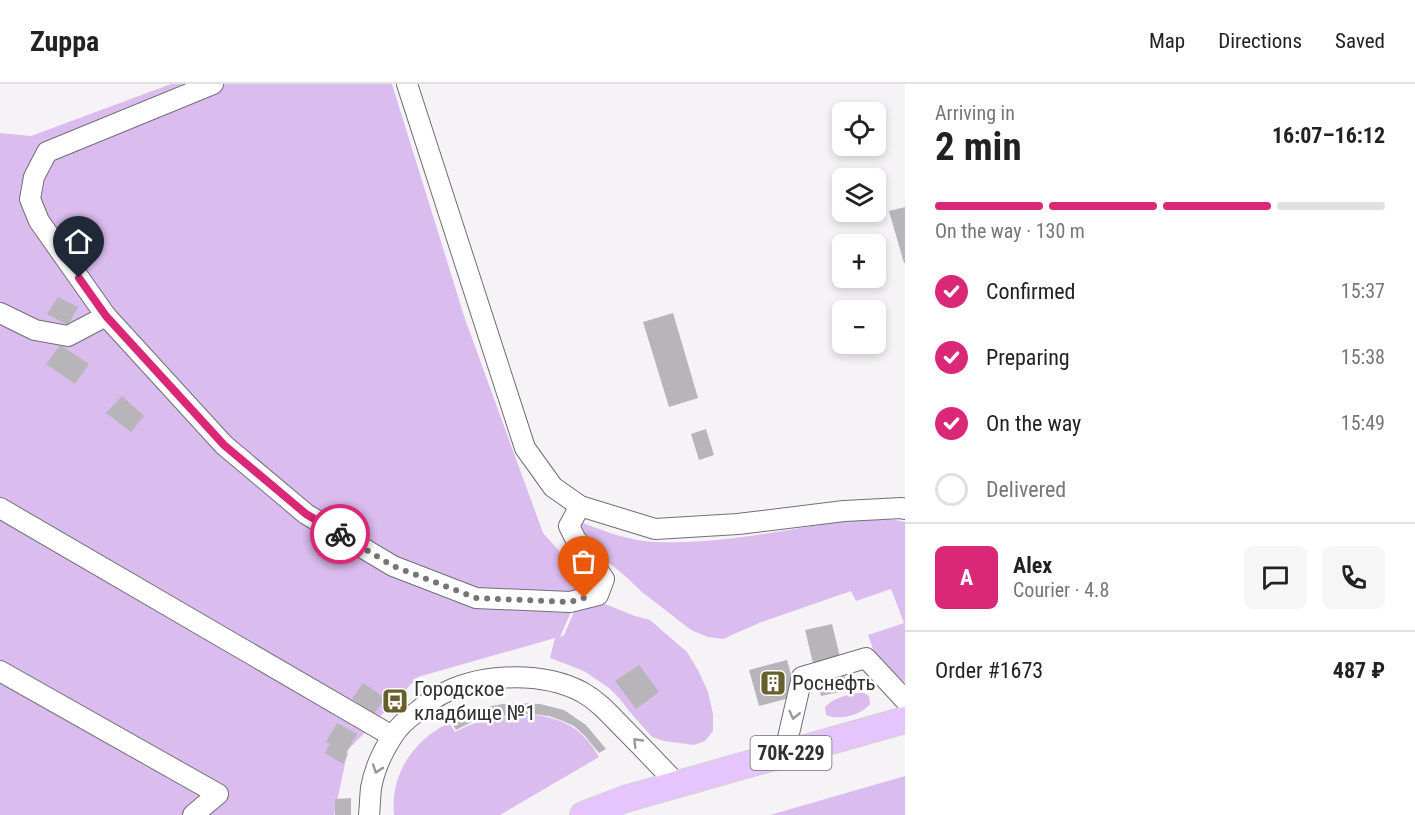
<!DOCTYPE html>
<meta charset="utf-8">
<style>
body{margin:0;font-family:"Roboto Condensed",sans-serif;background:#f6f6f6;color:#222;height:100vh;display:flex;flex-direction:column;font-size:22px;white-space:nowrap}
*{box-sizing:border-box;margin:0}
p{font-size:20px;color:#767676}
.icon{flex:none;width:33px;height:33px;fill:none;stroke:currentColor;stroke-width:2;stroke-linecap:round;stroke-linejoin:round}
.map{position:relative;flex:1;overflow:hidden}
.sheet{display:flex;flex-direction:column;background:#fff;width:510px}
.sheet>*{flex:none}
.buttons{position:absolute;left:832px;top:18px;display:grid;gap:12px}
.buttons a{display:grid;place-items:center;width:54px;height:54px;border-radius:9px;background:#fff;box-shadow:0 3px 9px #0003;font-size:30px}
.pin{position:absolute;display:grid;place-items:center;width:51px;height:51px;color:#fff;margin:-62px -26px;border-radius:50% 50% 50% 0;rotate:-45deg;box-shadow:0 0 6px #0007}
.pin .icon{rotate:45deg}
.courier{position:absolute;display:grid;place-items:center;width:60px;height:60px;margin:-30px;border:4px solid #db2777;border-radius:50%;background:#fff;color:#222;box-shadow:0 2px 8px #0007}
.summary em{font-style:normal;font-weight:700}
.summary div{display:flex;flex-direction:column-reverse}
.summary{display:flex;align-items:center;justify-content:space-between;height:102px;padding:0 30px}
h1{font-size:39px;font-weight:700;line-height:45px}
.bar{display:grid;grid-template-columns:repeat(4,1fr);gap:9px 6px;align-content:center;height:72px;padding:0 30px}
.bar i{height:8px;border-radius:4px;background:#e0e0e0}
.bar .active{background:#db2777}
.bar p{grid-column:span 4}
.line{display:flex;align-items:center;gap:15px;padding:0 30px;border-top:2px solid #e0e0e0}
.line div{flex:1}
.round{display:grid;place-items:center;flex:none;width:63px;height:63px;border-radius:9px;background:#f6f6f6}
ol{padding:0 30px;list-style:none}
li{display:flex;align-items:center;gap:18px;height:66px}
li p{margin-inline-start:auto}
li .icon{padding:6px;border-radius:50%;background:#db2777;color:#fff;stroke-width:4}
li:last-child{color:#767676}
li i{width:33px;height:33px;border:3px solid #e0e0e0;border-radius:50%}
header{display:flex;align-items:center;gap:36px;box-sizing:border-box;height:84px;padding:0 30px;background:#fff;border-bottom:2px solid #e0e0e0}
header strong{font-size:28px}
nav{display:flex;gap:33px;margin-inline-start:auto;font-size:21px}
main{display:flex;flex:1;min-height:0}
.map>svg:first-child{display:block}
</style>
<header>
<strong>Zuppa</strong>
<nav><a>Map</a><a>Directions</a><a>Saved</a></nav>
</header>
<main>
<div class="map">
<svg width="905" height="731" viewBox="0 0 905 731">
<rect width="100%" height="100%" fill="#f6f3f7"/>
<g fill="#dabcef">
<path d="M171,0H392L465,235L543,449L585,496L560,553L564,551L577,521L589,517L605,520L635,532L650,536L687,568L699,588L708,608L713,630V647L705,657L694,661L664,657L652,653L629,627L620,615L609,604L584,587L550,574L555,554L418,593L348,666L334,731H0V49L31,52Z"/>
<path d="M862,433C877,435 890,434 905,438V598C880,592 876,572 868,551L904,539L891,505L856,517L851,507L759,539L723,555L708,553L691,546L642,508L624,491L598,470L574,436C597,444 620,454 644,457C657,459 672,458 685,458C745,456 803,443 862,433Z"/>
<path d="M858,609H864L869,612L870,620C862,631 838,637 826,631L825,623C833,614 846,611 858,609Z"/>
<path d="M535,631C565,635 583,645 599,673L500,731H394C390,691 413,656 449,639L455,648C483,633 504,632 535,631Z"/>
<path d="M905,692V731H770Z"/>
</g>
<g fill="#b7b5b9">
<path d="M905,123V179H904L889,127Z"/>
<path d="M58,213L78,223L68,241L47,230Z"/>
<path d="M673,229L698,314L669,323L643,238Z"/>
<path d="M60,261L89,280L75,300L46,280Z"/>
<path d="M122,312L144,332L131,348L106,329Z"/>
<path d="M706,345L714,371L699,376L691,350Z"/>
<path d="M832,540L848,606L821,612L805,546Z"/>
<path d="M787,576L797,612L759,622L749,586Z"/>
<path d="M639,581L659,608L636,625L615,597Z"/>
<path d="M363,599L385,614L374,630L352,615Z"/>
<path d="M519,619L540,620L564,626L586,641L606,665L599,669L585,652L574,642L563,637L549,632L531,630L491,633L472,638L456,646L451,638L461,631L474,625L503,620Z"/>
<path d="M337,639L357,650L346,669L348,670L343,680L325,669L330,660L326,658Z"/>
<path d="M351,714V731H335V715Z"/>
</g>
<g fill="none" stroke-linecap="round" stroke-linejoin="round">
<defs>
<g id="minor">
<path d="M407,0L525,364L553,403L580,422L655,445L738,440L844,427L902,424L905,425"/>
<path d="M0,229L35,246L68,252L106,232L224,361L306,430L393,482L476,514L570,518L598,511L604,495L575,454L569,442L580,422"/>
<path d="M106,232L39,137L30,115L34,93L47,68L213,0"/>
<path d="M0,424L392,652"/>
<path d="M0,587L218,710L193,731"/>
<path d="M784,671L802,593L866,574L905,616"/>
<path d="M369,731C370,722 370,713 371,704C374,687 383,667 392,653C398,643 408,634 418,627C427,619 437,612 448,607C487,589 544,588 582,608C600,618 612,633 626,647C644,665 660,682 677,700"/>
</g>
<path id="major" d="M583,731L625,715L905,636"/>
</defs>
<use href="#minor" stroke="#716f73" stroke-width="22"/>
<use href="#major" stroke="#d2d1d2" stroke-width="28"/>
<use href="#minor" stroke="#fff" stroke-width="20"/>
<use href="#major" stroke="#e6c5fd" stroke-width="26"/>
</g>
<defs><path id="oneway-chevron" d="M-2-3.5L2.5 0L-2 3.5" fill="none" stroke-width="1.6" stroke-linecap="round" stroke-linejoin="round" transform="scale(1.5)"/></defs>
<g stroke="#989898">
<use href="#oneway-chevron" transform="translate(794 631) rotate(103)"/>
<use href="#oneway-chevron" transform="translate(637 658) rotate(-134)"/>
<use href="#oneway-chevron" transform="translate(377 685) rotate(109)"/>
</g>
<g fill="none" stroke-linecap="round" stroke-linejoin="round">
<path stroke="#767476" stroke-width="6" stroke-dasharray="0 10.8" d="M340,450L393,482L476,514L570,518L584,514"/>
<path stroke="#db2777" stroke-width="8" d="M79,194L106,232L224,361L306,430L340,450"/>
</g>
<defs>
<symbol id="building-square" viewBox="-11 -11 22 22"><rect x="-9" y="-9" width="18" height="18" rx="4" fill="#675f2b" stroke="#fff"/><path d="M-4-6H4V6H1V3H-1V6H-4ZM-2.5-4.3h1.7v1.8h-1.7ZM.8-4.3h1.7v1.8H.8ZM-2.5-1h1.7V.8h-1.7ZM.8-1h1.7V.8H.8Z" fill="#fff"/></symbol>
<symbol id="bus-square" viewBox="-11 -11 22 22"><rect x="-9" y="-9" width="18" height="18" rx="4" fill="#675f2b" stroke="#fff"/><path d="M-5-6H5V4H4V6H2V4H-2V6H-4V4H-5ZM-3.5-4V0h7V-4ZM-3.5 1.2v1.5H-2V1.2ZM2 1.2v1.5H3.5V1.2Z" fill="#fff"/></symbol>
</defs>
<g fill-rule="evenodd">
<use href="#building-square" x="758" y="584" width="30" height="30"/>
<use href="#bus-square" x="380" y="602" width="30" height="30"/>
</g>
<g text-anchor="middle" stroke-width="5" stroke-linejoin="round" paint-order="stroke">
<rect fill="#fff" stroke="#6f6e6f" stroke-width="1.5" x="750.5" y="652" width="81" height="34" rx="4.5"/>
<g font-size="20" font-weight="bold" fill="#313031">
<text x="791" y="676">70К-229</text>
</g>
<g font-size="21" fill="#313031" stroke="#fff" text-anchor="start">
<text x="792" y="606">Роснефть</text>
<text x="414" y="612">Городское<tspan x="414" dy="24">кладбище №1</tspan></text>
</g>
</g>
</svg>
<div class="buttons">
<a><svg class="icon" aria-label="locate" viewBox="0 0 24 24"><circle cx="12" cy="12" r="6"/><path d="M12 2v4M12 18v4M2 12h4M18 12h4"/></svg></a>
<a><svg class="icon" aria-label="layers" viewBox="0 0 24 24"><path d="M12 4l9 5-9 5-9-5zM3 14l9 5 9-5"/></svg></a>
<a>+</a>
<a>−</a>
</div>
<div class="pin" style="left:584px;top:514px;background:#ea580c"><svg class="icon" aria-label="bag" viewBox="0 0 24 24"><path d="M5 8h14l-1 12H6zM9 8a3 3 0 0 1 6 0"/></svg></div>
<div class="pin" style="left:79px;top:194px;background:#1f2937"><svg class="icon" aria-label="home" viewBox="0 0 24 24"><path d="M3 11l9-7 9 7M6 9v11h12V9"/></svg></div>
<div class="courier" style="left:340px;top:450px"><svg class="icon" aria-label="bike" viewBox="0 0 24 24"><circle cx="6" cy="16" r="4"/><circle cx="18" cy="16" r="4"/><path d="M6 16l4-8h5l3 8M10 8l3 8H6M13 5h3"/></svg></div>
</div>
<section class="sheet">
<div class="summary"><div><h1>2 min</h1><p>Arriving in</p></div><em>16:07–16:12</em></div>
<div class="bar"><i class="active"></i><i class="active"></i><i class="active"></i><i></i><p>On the way · 130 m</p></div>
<ol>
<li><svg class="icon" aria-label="check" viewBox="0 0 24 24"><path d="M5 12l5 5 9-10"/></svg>Confirmed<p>15:37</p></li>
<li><svg class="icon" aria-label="check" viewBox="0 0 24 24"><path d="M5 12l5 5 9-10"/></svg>Preparing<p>15:38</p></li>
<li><svg class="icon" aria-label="check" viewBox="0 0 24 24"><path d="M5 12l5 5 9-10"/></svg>On the way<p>15:49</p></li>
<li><i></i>Delivered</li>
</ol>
<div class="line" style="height:108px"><b class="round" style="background:#db2777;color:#fff">A</b><div><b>Alex</b><p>Courier · 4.8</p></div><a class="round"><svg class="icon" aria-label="chat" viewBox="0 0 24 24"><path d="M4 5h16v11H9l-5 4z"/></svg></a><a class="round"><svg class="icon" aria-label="phone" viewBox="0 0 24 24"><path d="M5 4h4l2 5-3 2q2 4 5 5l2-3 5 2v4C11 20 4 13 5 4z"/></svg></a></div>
<div class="line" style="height:78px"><div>Order #1673</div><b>487 ₽</b></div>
</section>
</main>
